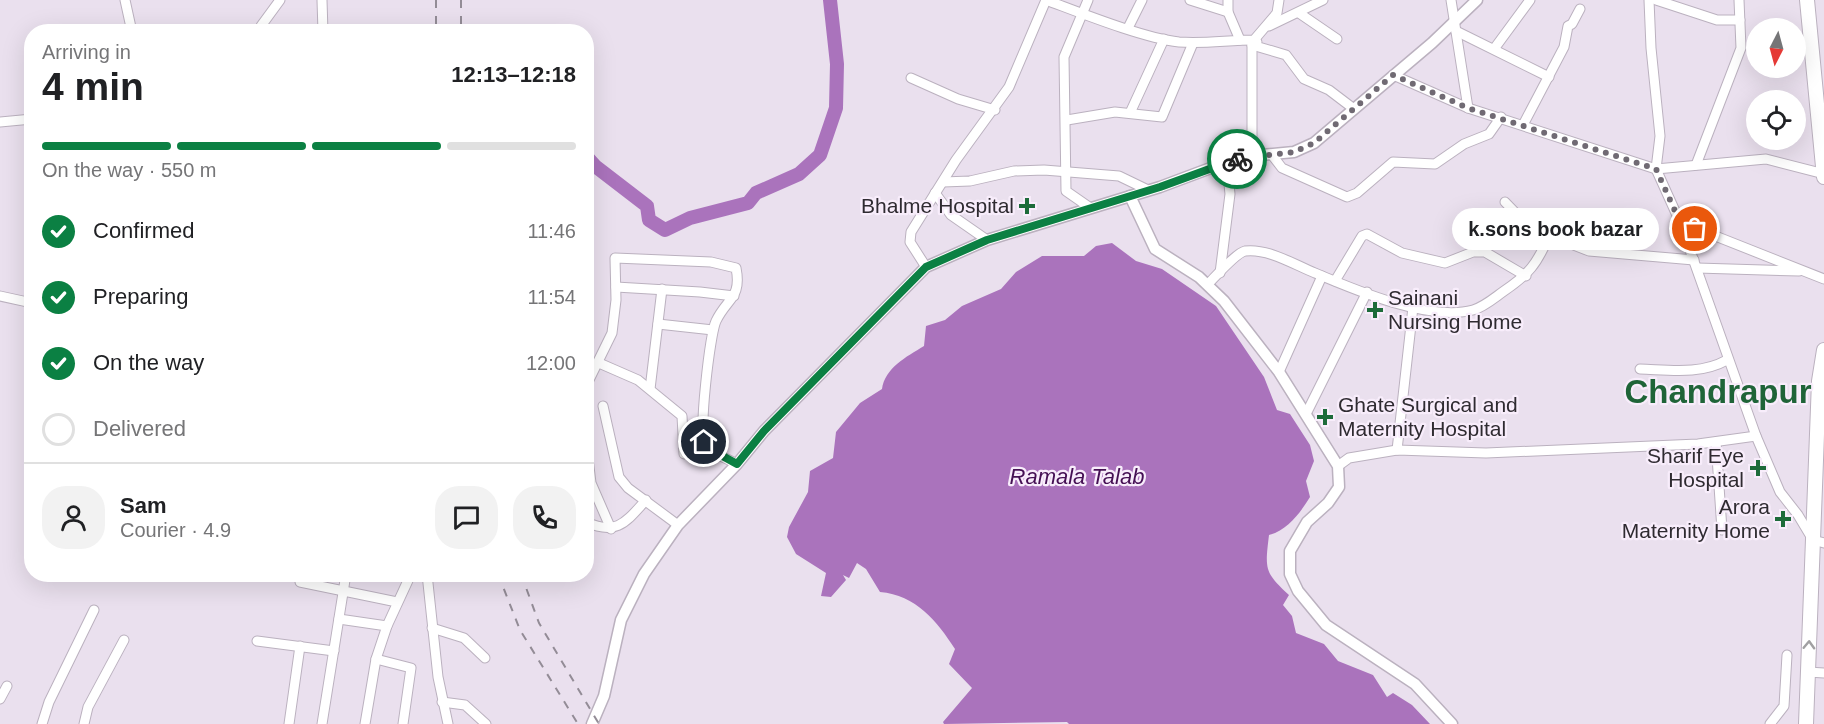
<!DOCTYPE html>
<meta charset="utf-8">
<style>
body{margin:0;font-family:Arial,sans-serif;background:#f2f2f2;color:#202124;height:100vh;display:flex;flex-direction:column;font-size:22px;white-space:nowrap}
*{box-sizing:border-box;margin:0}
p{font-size:20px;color:#757577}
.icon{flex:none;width:33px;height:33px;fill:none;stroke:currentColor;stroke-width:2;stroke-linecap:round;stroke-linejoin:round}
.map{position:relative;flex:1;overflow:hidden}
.details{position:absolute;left:24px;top:24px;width:570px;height:558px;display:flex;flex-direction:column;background:#fff;border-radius:24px;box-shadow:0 6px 24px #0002}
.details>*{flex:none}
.needle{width:39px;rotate:186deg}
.fabs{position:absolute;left:1746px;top:18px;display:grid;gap:12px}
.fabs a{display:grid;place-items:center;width:60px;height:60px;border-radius:50%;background:#fff;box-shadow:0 6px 24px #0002;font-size:30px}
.pin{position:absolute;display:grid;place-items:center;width:51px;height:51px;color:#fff;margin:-26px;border:3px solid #fff;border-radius:50%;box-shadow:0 2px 6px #0007}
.courier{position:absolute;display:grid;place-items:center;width:60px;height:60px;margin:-30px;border:4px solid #0b8043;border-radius:50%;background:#fff;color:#222;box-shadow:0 2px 8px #0007}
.bubble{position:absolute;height:42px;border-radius:21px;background:#fff;box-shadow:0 6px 24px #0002;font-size:20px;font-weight:600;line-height:42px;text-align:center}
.summary em{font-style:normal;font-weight:600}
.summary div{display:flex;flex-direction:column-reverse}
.summary{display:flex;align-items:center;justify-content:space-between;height:102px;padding:0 18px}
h1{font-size:39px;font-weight:600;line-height:45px}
.bar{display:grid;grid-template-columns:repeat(4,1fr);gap:9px 6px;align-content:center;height:72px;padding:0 18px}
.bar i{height:8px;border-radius:4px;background:#e0e0e0}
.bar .selected{background:#0b8043}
.bar p{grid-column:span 4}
.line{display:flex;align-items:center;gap:15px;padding:0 18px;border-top:2px solid #e0e0e0}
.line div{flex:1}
.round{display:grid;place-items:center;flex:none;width:63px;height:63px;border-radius:24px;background:#f2f2f2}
ol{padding:0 18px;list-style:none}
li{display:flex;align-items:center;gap:18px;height:66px}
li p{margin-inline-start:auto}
li .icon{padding:6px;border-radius:50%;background:#0b8043;color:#fff;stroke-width:4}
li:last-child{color:#757577}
li i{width:33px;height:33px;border:3px solid #e0e0e0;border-radius:50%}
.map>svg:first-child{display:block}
</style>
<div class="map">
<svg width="1824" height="724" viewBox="0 0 1824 724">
<rect width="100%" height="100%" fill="#eae0ee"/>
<path fill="#aa73bc" d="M1112,243L1136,261L1162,269L1216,306L1264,377L1277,410L1290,414L1310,445L1314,461L1306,481L1310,497C1300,513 1288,530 1269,535C1265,569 1264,572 1289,595L1283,605L1292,616L1296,633L1324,644L1338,661L1373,675L1387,697L1393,693L1412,705L1430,724H1069L1067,722L944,724L943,722L972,688L949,664L955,649C937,621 916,595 880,592L866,569L857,563L849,578L843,575L846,580L831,597L821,596L826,573L796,554L787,537L789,527L808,492L810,471L833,458L836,432L860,403L882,389C885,368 906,357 924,346L926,326L945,320L962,306L1001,289L1016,272L1042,256H1084L1096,246Z"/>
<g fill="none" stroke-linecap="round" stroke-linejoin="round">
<path stroke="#aa73bc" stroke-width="14" d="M586,156L595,166L647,206L649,220L665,230L690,218L748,203L756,193L799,174L820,155L836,108L837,64L830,0"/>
<defs>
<g id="minor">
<path d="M125,0L132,32"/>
<path d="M322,0L323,32"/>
<path d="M1046,0C1081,13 1143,38 1179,42C1204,44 1229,40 1254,40L1277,13L1279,0"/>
<path d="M1088,0L1064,57L1066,191L1089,207"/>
<path d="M1190,0L1228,12"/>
<path d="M1228,0V12L1240,40"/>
<path d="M1451,0L1468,108"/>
<path d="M1649,0L1651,48L1660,136L1656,169L1680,222L1756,436L1780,492L1798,515L1813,540L1824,543"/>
<path d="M1656,0L1717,20H1740"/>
<path d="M1299,13L1337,39"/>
<path d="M261,26L280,0"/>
<path d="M1269,26L1323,0"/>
<path d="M1128,28L1142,0"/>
<path d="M1456,31L1549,77"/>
<path d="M1252,45L1286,55L1304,79L1329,90L1354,109"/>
<path d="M1494,49L1530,0"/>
<path d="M1393,75L1468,108L1656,169L1766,159L1824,174"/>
<path d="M911,78L958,99L995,110"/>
<path d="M1130,113L1164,39"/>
<path d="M1067,120L1115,112L1162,117L1193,43"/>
<path d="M0,122L32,119"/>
<path d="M1523,125L1564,47L1568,26L1572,24L1580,9"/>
<path d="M1272,155L1282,168L1347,197L1357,193L1393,162L1435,164L1464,144L1489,134L1501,117"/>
<path d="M1252,157V45L1257,42"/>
<path d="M1696,165L1741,48L1739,0"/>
<path d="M943,182L970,181L1014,171L1044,170L1119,176L1148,190"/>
<path d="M935,193L951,215L987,240"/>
<path d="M1505,202L1530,228L1589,251L1694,260"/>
<path d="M1680,222L1824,279"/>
<path d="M926,267L910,242L911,232L956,160L1009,87L1046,0"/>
<path d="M1697,268L1799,271"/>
<path d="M1220,273L1230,194L1227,164"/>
<path d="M1335,281L1362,236L1367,234L1402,253L1445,263L1473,252H1485L1526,276"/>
<path d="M1208,284C1215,277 1236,253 1245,251C1268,248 1295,265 1315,273C1355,290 1430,322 1473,310C1484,307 1494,298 1504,291C1529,274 1537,264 1549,236"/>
<path d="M616,287L700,292L734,296"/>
<path d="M0,296L32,303"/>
<path d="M658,324L713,330"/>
<path d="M599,363L638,380L682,416L684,454"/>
<path d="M1640,369C1670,370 1700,375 1727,360"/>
<path d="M1279,372L1322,276"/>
<path d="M586,386L612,333L616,300L615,258L711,262L736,268C742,298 727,298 716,321C710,334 698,435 705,445C711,453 728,459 737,464"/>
<path d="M650,389L662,289"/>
<path d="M603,406L619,477L628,488L678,525"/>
<path d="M1306,414L1367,292"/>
<path d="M586,442L591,483L611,529"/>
<path d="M1716,442L1722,530"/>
<path d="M1397,450L1413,307"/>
<path d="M1338,466L1349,458L1397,450L1486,453L1698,444L1756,436"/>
<path d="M586,522C617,536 626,522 646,500"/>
<path d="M427,574L438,677L448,724"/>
<path d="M300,582L397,602"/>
<path d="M339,619L387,626"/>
<path d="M432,628L464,638L485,658"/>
<path d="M257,641L334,651"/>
<path d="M376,659L411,668L403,724"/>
<path d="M1808,672L1824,673"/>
<path d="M0,699L7,686"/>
<path d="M442,702L465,705L486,724"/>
<path d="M42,724L49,702L94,610"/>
<path d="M84,724L88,707L124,640"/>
<path d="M289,724L300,646"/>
<path d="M322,724L346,574"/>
<path d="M365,724L376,659L387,626L411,574"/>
<path d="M1770,724L1784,706L1787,655"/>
</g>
<g id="tertiary">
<path d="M1130,196L1155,249L1199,277L1224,301L1279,372L1338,466L1339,487L1328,503L1307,522L1290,551V574L1298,591L1326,625L1415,684L1452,724"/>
<path d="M592,724L604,696L621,620L644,574L678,525L737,464L764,431L926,267L987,240L1160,187L1240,157L1294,152L1314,143L1432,43L1477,0"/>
</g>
<g id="primary">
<path d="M1807,0L1824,177"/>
<path d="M1806,724L1819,381L1824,350"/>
</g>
</defs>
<use href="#minor" stroke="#bbb1bf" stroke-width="11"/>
<use href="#tertiary" stroke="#bbb1bf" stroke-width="13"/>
<use href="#primary" stroke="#bbb1bf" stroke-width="16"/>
<use href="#minor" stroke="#fff" stroke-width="9"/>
<use href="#tertiary" stroke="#fff" stroke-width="10"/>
<use href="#primary" stroke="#fff" stroke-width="14"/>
<g stroke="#938c96" stroke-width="2" stroke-dasharray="8 8" stroke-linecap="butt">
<path d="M436,0V32"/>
<path d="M461,0V32"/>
<path d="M498,574L520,630L578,724"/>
<path d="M521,574L539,623L599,724"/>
</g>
</g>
<defs><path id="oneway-chevron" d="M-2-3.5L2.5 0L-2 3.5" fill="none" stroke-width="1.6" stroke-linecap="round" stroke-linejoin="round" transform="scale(1.5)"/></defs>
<use stroke="#a1a0a2" href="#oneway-chevron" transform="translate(1809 645) rotate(-88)"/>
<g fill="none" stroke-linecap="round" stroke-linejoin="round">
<path stroke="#706a73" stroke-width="6" stroke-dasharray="0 10.8" d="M1237,159L1294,152L1314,143L1393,75L1468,108L1656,169L1680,222L1695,229"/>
<path stroke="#0b8043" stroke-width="8" d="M704,442L708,448L737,464L764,431L926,267L987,240L1160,187L1237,159"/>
</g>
<g fill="#1d6b3a" stroke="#f8edfb" stroke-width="2">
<path d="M1024 197h6v6h6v6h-6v6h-6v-6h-6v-6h6z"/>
<path d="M1372 301h6v6h6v6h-6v6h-6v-6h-6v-6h6z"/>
<path d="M1322 408h6v6h6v6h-6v6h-6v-6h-6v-6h6z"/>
<path d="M1755 459h6v6h6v6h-6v6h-6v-6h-6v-6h6z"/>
<path d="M1780 510h6v6h6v6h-6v6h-6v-6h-6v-6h6z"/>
</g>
<g text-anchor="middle" stroke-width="4.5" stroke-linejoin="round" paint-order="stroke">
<g font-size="21" fill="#2f2b31" stroke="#f8edfb" text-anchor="end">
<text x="1014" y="213">Bhalme Hospital</text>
<text x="1388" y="305" text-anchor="start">Sainani<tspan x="1388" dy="24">Nursing Home</tspan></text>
<text x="1338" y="412" text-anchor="start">Ghate Surgical and<tspan x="1338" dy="24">Maternity Hospital</tspan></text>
<text x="1744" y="463">Sharif Eye<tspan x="1744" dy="24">Hospital</tspan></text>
<text x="1770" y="514">Arora<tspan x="1770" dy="24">Maternity Home</tspan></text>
</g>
<g font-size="22" font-style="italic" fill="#451054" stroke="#f8edfb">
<text x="1077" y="484">Ramala Talab</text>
</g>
<g font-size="33" font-weight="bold" fill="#1f6438" stroke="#f8edfb">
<text x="1718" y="403">Chandrapur</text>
</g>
</g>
</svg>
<div class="fabs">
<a><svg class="needle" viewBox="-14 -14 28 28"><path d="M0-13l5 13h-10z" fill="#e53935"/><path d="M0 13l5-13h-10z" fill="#757577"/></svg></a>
<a><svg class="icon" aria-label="locate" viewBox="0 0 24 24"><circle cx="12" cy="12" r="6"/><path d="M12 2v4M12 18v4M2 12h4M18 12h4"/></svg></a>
</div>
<div class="pin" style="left:1695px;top:229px;background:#ea580c"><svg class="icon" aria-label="bag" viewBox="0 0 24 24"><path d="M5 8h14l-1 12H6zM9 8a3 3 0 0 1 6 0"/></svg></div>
<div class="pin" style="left:704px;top:442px;background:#1f2937"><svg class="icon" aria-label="home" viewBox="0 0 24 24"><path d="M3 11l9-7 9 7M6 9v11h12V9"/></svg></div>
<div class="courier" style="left:1237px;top:159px"><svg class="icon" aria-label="bike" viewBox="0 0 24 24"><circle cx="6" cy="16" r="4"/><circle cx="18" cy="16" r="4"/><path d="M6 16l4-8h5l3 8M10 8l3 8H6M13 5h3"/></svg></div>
<div class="bubble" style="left:1452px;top:208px;width:207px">k.sons book bazar</div>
<section class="details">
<div class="summary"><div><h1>4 min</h1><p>Arriving in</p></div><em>12:13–12:18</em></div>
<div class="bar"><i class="selected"></i><i class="selected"></i><i class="selected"></i><i></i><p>On the way · 550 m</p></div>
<ol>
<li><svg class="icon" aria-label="check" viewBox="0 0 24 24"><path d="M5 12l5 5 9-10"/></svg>Confirmed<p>11:46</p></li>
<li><svg class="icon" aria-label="check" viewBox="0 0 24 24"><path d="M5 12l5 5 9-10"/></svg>Preparing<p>11:54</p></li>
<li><svg class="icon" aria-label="check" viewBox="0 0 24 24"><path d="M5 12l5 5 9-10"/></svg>On the way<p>12:00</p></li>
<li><i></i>Delivered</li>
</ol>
<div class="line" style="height:108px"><a class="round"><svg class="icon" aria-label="person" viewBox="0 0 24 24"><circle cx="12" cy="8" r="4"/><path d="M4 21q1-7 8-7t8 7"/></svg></a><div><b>Sam</b><p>Courier · 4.9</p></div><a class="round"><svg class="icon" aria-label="chat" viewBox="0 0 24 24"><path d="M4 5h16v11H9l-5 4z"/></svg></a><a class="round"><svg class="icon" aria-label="phone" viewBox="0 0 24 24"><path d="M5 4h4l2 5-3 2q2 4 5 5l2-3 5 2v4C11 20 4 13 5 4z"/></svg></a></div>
</section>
</div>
